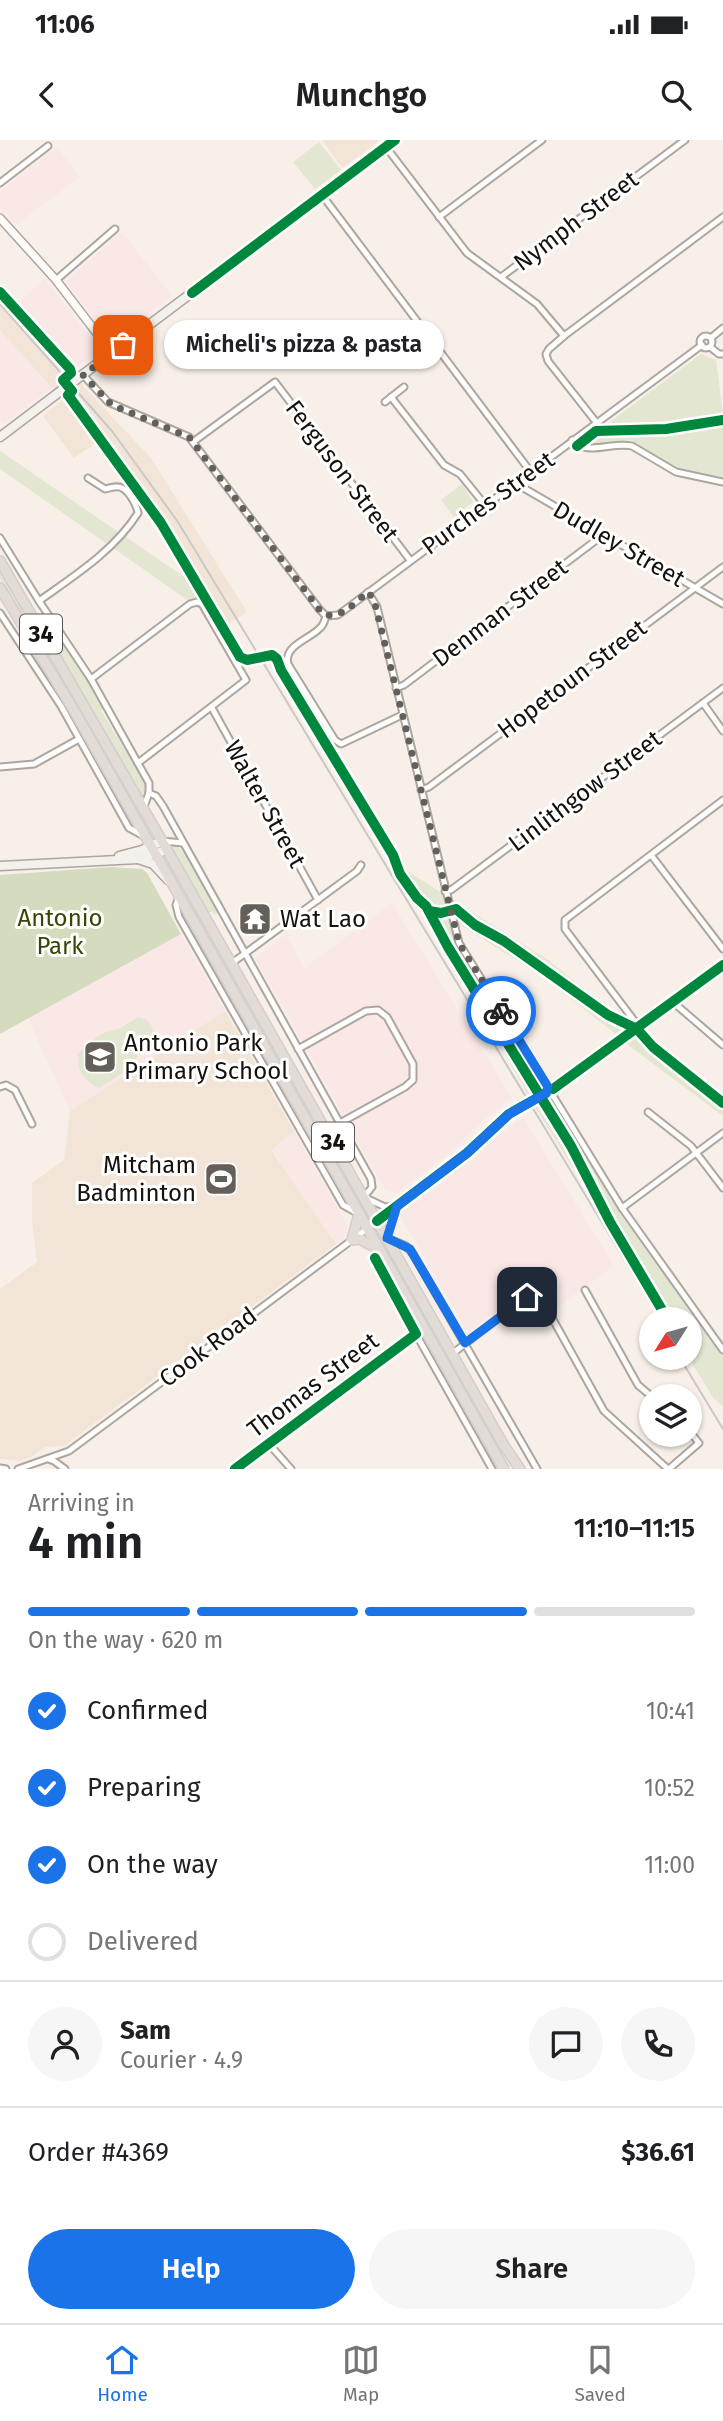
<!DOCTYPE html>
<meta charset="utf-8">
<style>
body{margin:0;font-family:"Fira Sans",sans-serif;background:#f6f6f6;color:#202124;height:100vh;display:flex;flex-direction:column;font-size:26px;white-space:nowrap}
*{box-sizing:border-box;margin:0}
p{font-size:23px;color:#757577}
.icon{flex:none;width:38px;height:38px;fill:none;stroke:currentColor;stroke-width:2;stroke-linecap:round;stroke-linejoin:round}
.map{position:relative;height:1329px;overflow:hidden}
.details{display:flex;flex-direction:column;background:#fff;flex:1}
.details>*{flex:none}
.needle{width:46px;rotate:233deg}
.controls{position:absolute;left:639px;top:1167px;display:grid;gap:14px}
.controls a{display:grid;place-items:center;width:63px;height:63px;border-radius:50%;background:#fff;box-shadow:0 2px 5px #0004;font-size:35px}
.pin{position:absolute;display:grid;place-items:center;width:60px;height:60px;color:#fff;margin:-30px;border-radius:14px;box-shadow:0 4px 10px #0006}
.courier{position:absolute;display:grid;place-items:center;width:70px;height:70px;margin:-35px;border:5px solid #1a73e8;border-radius:50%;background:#fff;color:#222;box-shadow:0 2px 9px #0007}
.bubble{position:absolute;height:49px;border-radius:24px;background:#fff;box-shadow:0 2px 5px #0004;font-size:23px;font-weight:600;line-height:49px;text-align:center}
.overview em{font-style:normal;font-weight:600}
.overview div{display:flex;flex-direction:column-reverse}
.overview{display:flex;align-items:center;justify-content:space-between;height:119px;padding:0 28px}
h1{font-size:46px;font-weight:600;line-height:52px}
.bar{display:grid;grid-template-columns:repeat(4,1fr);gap:10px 7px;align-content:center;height:84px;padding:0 28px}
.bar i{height:9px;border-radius:5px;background:#e0e0e0}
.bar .active{background:#1a73e8}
.bar p{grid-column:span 4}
.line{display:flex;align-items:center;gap:18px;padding:0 28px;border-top:2px solid #e0e0e0}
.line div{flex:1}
.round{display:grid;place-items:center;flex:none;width:74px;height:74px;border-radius:37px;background:#f6f6f6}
ol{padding:0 28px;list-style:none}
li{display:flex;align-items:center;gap:21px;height:77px}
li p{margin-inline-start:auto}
li .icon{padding:7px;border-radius:50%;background:#1a73e8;color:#fff;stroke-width:4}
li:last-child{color:#757577}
li i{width:38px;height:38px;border:4px solid #e0e0e0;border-radius:50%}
.action{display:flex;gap:14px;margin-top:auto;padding:14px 28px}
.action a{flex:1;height:80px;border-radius:42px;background:#1a73e8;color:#fff;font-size:28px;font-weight:600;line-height:80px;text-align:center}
.action a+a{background:#f6f6f6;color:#202124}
.status{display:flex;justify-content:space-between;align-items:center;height:49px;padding:0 35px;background:#fff;direction:ltr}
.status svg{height:19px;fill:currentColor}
header{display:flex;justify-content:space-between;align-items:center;height:91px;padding:0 28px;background:#fff;font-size:32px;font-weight:600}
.dock{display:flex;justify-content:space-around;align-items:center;height:98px;border-top:2px solid #e0e0e0;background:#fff;font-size:19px;color:#757577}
.dock a{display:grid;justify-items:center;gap:4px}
.dock .active{color:#1a73e8}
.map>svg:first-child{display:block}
</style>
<div class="status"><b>11:06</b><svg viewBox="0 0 49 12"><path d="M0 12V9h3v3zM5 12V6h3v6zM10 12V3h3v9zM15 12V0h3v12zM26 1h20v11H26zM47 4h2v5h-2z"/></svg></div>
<header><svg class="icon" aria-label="back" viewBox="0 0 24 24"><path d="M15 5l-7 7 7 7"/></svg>Munchgo<svg class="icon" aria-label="search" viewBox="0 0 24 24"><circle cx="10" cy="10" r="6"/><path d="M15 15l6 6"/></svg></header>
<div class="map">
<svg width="723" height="1329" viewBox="0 0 723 1329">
<rect width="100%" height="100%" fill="#f8f0e8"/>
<g fill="#fae8e7">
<path d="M57,7L80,37L16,85L0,68V51Z"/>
<path d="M122,92L172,156L112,200L67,144V140Z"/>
<path d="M45,139L100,210L74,230L16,164Z"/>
<path d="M0,190L52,248L4,284L0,279Z"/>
<path d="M392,763L512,958L485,979L463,1002L397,1053L385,1050L255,818L286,794L304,828Z"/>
<path d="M181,794L225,871L70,971L28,879Z"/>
<path d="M523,977L614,1126L553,1170L536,1141L470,1191L466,1190L401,1077V1073Z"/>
<path d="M294,991L350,1090L348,1095L336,1104L271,1009Z"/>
</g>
<g fill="#f2e5d7">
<path d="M322,0H380L342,28Z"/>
<path d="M0,148L73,230L83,246L151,318L247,472L221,489L172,407L96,303L74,318L43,276L63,260L0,190Z"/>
<path d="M225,871L294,991L271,1010L336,1104L64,1306L46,1307L29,1318L18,1321L0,1319V1149L37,1122L32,1082V1043L64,1020L70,971Z"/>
</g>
<g fill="#e3e6d1">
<path d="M319,2L341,30L315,49L293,22Z"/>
<path d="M701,214L716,220L723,274V337L678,329L630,300L591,304L587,299Z"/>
<path d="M0,311L193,443L204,461L197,458L189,461L0,329Z"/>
<path d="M462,344L473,362L454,377L441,360Z"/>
<path d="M0,431L117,631L132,660L66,547L21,477L0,439Z"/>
<path d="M33,468L39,475L43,473L74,518L103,567L101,571L146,643L147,650L144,660Z"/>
<path d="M172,705L183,710L218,773L214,775L212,772H208L176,716Z"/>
<path d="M404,729L548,820L631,886L617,895L542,836L449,778L458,810L539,940L528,955L447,810L429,768L402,734Z"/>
<path d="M138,877C152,879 155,891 152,903L137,914L138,917L133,920L135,925L99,948C83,941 78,930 78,914L97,897L108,891L119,889Z"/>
<path d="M643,893L723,955V976L627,904Z"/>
<path d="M546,962L554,963L619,1072L723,1217V1266L714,1259L689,1218L690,1180L666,1179L534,965Z"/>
</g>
<path fill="#d5dbbf" d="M111,727L142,729L147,733L181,794L0,894V735Z"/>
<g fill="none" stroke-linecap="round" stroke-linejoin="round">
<defs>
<g id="minor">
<path d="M386,7L467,113L537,164L564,196L549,209L546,214L548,221L596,282"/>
<path d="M0,43L48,6"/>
<path d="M322,55L530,331"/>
<path d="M439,77L542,0"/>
<path d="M501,137L685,0"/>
<path d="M56,140L115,89"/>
<path d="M564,196L723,77"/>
<circle cx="706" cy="202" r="6"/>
<path d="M711,198L723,188"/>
<path d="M710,207L719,214H723"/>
<path d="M83,235L108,262L189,297L320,470L326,476"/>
<path d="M391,257L444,325L460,334L485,365"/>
<path d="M385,262L404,247"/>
<path d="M572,300C587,317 612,301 632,306L676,332L723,342"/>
<path d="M193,302L275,242L410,420"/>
<path d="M515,343L723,464"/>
<path d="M0,398L39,461L91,539L149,643V653L143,669"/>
<path d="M368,452L377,467L459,803L548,947"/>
<path d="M39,461C74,436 114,411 138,373C137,366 130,352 122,348C118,345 110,348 105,349L88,338"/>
<path d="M0,473L61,566L129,688L142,695"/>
<path d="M91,539L190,464L197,462L202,464L246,540L138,623"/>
<path d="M396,548L404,545L603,395"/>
<path d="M703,563L723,591"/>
<path d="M212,568L318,760"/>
<path d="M402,575L341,604L335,600L288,524C283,505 311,499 321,487C324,484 325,479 326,476L338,475L702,205"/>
<path d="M0,627L34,624L79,599"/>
<path d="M421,650L429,647L723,427"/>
<path d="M149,653L156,656L163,666L371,1039L372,1047L364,1057L385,1067L397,1066L387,1098L406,1106L413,1114L537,1329"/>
<path d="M162,701L183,703"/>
<path d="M651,715L723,809"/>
<path d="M445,751L451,750L723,548"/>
<path d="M179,757L176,765L179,777L343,1065L359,1074"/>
<path d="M232,823L357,731L361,725"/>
<path d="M674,863L723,905"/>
<path d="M639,887L565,789V780L723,660"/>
<path d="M298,909L366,871L378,870L387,877L413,924V940L405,947L340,983"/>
<path d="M0,947L6,945L15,950L32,984"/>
<path d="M553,949L723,825"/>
<path d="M552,954L622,1068L723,1210"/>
<path d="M648,972L691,1006L723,1048"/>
<path d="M622,1068L723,993"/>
<path d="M376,1082L467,1013L509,974L546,953"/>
<path d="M380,1110L375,1114L376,1123L492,1329"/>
<path d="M585,1150L638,1245L651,1256"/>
<path d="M452,1214L524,1158C534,1153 541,1158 546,1167L604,1271L668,1329"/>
<path d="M269,1304L291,1329"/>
<path d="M48,1319L54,1321L65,1329"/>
<path d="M0,1328L6,1329"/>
<path d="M18,1329L69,1311L368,1088"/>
<path d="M235,1329L416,1194"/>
<path d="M669,1329L699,1303L690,1292"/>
</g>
<path id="tertiary" d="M0,78L56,140L112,213"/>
<g id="secondary">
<path d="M73,242L395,0"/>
<path d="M0,297L62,250"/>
<path d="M119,716L142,710L162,701"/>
<path d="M138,719L153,724L168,740"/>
<path d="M0,726L138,719L167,710"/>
</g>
<g id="trunk">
<path d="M0,421L162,701L503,1304L520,1329"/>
<path d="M0,448L75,572L504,1329"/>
<path d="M359,1074L352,1100L359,1099L380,1110"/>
</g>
</defs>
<use href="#minor" stroke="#aca6a0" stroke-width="9"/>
<use href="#tertiary" stroke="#aca6a0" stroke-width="10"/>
<use href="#secondary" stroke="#aca6a0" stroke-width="11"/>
<use href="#trunk" stroke="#d3cecb" stroke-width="12"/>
<use href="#minor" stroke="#fefdfc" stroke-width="5"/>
<use href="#tertiary" stroke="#fefdfc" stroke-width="7"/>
<use href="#secondary" stroke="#f4f1ed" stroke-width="8"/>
<use href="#trunk" stroke="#e3dcd6" stroke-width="9"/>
<g stroke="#cac8c6" stroke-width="2">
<path d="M0,164L112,291L178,382L661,1180"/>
<path d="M680,1218L723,1289"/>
</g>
<defs>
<path id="secondary-bridge" d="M62,250L73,242"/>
</defs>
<use href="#secondary-bridge" stroke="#aca6a0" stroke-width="11" stroke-linecap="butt"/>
<use href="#secondary-bridge" stroke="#f4f1ed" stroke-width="8"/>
<defs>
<g id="cycleway">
<path d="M0,152L70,229L71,233L63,240L72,251L68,255L161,383L240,517L247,520L272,515L277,519L281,530L393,715L400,734L417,758L426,766L448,807L571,1006L610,1082L668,1180"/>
<path d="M192,153L395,0"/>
<path d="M577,306L596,291L666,289L723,280"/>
<path d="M429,771L441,773L456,769L475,785L504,801L608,875L637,889L653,907L723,963"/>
<path d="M553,949L723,825"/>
<path d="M377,1081L467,1013L509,974L546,953"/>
<path d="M235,1329L416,1194L375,1118"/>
</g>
</defs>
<use href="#cycleway" stroke="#fff" stroke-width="15"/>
<use href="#cycleway" stroke="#00873e" stroke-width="10"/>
</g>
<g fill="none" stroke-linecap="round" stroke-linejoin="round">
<path stroke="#655f5a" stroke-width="7" stroke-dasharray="0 12.6" d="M123,205L83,235L112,265L189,297L322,473C339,482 355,462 368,452L374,460L459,803L501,871"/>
<path stroke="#1a73e8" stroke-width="9" d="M501,871L548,947L546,953L509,974L467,1013L397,1066L387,1098L410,1109L465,1203L527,1157"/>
</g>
<defs>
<symbol id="temple-square" viewBox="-11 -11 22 22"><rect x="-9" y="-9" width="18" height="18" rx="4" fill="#655f5a" stroke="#fff"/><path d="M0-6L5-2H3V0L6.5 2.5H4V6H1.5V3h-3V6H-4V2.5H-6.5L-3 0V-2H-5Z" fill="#fff"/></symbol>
<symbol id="school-square" viewBox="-11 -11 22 22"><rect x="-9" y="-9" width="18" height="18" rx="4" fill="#655f5a" stroke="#fff"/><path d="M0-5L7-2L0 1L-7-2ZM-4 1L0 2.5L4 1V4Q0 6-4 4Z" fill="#fff"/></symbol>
<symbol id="stadium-square" viewBox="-11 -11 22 22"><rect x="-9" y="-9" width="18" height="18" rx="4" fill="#655f5a" stroke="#fff"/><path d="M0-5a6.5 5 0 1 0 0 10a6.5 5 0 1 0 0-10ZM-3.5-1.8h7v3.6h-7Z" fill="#fff"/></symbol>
</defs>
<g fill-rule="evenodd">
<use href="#temple-square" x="236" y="760" width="38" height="38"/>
<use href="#school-square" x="81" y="898" width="38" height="38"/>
<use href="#stadium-square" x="202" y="1020" width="38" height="38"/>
</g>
<g text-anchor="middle" stroke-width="6" stroke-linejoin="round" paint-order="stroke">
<g fill="#fff" stroke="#5c5856" stroke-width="2">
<rect x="20" y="474.5" width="42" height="39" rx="5"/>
<rect x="312" y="982.5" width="42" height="39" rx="5"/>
</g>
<g font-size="23" font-weight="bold" fill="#16110d">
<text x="41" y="502">34</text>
<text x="333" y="1010">34</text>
</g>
<g font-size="24" fill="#16110d" stroke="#fff">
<text transform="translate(576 81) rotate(-37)" y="8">Nymph Street</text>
<text transform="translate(342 331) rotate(53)" y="8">Ferguson Street</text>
<text transform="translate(488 363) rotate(-36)" y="8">Purches Street</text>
<text transform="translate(619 404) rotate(30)" y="8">Dudley Street</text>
<text transform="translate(500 473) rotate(-37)" y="8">Denman Street</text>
<text transform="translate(572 539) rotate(-37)" y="8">Hopetoun Street</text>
<text transform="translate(585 651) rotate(-37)" y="8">Linlithgow Street</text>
<text transform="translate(265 664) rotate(61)" y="8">Walter Street</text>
<text transform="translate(208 1207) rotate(-37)" y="8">Cook Road</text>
<text transform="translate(313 1245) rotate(-37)" y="8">Thomas Street</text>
</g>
<g font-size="24" fill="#364702" stroke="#fff">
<text x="60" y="786">Antonio<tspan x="60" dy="28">Park</tspan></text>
</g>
<g font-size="24" fill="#16110d" stroke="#fff" text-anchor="start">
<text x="280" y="787">Wat Lao</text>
<text x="124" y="911">Antonio Park<tspan x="124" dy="28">Primary School</tspan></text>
<text x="196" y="1033" text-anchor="end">Mitcham<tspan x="196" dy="28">Badminton</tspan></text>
</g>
</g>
</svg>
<div class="controls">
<a><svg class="needle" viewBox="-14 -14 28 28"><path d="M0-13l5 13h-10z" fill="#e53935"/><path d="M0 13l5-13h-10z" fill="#757577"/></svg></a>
<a><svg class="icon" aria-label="layers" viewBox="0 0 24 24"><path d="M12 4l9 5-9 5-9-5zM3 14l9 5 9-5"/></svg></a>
</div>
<div class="pin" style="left:123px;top:205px;background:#ea580c"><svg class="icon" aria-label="bag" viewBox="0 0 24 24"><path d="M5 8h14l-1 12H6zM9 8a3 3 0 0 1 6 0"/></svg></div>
<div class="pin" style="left:527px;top:1157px;background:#1f2937"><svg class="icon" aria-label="home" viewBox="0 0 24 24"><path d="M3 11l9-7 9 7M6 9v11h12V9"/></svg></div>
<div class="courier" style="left:501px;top:871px"><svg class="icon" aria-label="bike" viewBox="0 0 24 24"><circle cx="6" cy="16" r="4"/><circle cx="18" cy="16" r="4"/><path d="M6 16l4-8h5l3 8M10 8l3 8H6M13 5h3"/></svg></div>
<div class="bubble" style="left:164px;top:180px;width:280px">Micheli's pizza &amp; pasta</div>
</div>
<section class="details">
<div class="overview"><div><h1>4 min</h1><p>Arriving in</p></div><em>11:10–11:15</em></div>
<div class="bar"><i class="active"></i><i class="active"></i><i class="active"></i><i></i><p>On the way · 620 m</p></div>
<ol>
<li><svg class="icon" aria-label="check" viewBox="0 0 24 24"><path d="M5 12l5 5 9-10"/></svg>Confirmed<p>10:41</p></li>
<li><svg class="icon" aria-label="check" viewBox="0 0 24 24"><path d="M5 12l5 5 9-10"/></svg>Preparing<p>10:52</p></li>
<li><svg class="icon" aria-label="check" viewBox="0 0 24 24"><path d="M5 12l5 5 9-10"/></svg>On the way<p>11:00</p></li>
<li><i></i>Delivered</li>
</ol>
<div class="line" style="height:126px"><a class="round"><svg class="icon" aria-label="person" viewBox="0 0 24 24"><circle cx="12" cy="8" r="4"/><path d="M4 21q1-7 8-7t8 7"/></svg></a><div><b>Sam</b><p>Courier · 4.9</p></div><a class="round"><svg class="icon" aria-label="chat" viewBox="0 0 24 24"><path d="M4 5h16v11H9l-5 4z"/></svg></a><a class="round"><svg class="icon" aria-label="phone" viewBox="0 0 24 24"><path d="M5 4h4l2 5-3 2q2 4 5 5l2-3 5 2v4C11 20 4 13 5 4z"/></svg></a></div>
<div class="line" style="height:91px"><div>Order #4369</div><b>$36.61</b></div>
<div class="action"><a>Help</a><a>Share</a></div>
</section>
<nav class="dock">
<a class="active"><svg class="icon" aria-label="home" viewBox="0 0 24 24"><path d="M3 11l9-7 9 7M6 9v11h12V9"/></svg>Home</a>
<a><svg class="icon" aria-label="map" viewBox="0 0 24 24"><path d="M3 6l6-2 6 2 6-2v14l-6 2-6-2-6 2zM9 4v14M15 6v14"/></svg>Map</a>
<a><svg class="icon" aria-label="saved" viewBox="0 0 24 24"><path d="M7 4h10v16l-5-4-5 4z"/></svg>Saved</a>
</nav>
